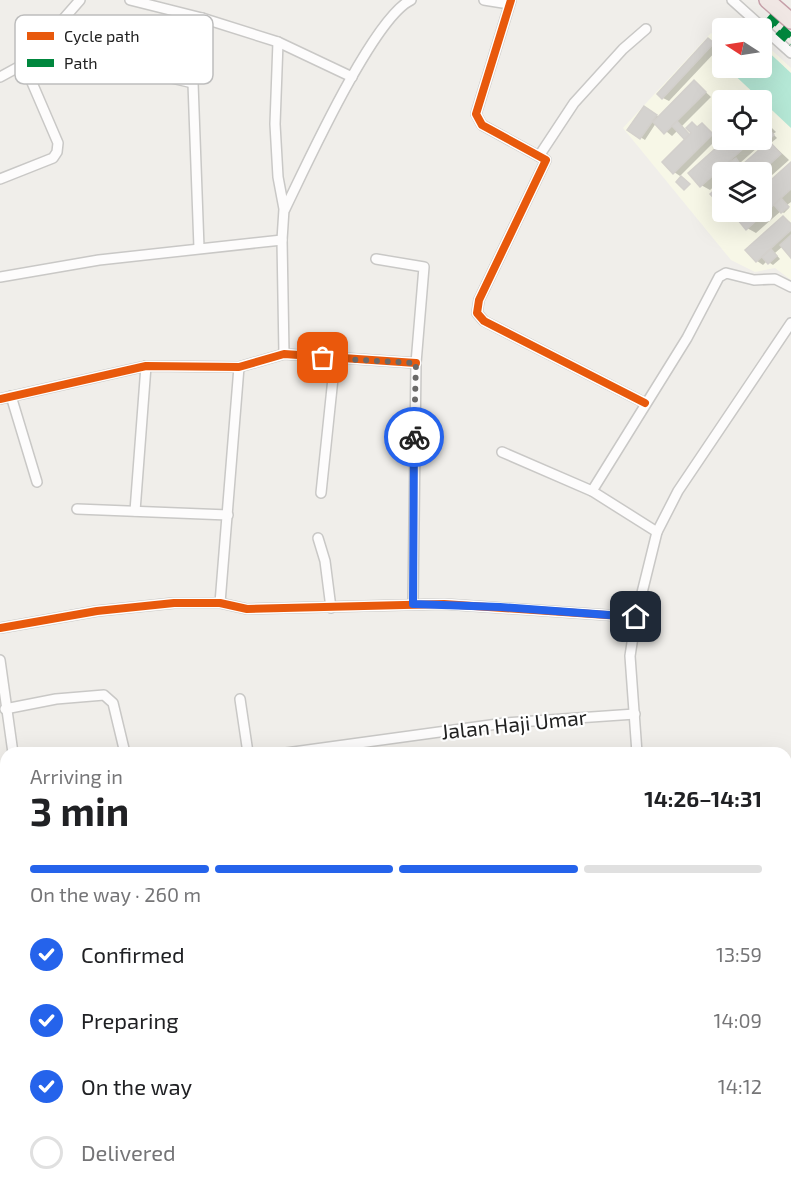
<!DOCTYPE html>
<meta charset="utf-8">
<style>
body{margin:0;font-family:"Exo 2",sans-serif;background:#f6f6f6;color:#202124;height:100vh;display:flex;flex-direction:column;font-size:22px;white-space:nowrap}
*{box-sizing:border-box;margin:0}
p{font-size:20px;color:#757577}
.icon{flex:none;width:33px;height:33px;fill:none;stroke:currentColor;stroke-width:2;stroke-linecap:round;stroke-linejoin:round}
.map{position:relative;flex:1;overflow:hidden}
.details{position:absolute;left:0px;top:747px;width:792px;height:450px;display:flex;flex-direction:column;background:#fff;border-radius:18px 18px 0 0;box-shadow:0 6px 24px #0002}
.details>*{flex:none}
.needle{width:39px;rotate:282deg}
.controls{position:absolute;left:712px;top:18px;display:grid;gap:12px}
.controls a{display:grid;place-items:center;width:60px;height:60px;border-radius:6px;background:#fff;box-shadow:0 6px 24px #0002;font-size:30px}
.pin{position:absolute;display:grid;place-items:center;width:51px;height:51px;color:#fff;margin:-26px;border-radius:12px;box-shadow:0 3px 9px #0006}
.courier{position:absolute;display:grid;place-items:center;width:60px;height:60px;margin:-30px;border:4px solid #2563eb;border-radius:50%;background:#fff;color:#222;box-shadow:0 2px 8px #0007}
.headline em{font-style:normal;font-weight:700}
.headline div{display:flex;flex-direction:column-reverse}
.headline{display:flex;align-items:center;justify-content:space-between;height:102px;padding:0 30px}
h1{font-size:39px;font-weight:700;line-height:45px}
.bar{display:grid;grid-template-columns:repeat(4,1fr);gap:9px 6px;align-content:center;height:72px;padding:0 30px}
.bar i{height:8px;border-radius:4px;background:#e0e0e0}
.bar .active{background:#2563eb}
.bar p{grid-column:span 4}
ol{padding:0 30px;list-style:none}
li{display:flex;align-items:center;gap:18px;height:66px}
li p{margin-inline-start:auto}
li .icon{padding:6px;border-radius:50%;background:#2563eb;color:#fff;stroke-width:4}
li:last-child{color:#757577}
li i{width:33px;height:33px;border:3px solid #e0e0e0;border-radius:50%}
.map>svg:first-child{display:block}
</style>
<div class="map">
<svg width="791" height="1197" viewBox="0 0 791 1197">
<rect width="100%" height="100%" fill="#f0eeea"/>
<path fill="#f7f7e7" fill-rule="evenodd" d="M711,33L723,44V68H762V41L791,68V280L775,268L755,272L731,260L623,128ZM723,100H762V140H723ZM723,172H762V212H723Z"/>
<path fill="#b5e8d6" d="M762,46L791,73V128L727,68H762Z"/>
<g fill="#0003" fill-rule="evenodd">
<path d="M709,40L719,48L669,101L663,98Z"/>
<path d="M695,82L711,97L682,126L691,136L692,123L699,128L702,125L718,138L680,176L674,172L687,140L678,130L672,136L656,123L645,140L629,130L644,108L659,117Z"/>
<path d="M762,118L776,132L773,134L777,138L771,143L789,160L762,184V172L731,171L723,172V179L710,190L701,185L690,173L727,140H762ZM766,140L770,143L743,166L740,163Z"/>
<path d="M791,164V202L787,205L789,208L784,213L781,211L756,233L747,228L735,214L738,212H762V185L765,188Z"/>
<path d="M783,217L791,223V256L783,246L775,253L780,259L773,265L767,261L763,265L757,261Z"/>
</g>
<g fill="#d4d2cf" stroke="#d3d0cc" stroke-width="1.5">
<path d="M708,38L714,43L662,99L657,94Z"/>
<path d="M694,80L706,92L664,134L653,122Z"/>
<path d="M644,106L657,115L640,139L627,130Z"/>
<path d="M677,121L690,135L685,140L672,126Z"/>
<path d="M692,122L697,127L702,123L713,134L673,174L662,162L691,133L686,128Z"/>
<path d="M767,127L774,135L766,142L762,138V132Z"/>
<path d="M725,140H753L700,187L688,173Z"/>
<path d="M769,141L781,154L761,172H734Z"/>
<path d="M736,158L740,164L734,172H730L724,166Z"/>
<path d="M791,162V189L746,230L733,214L736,212H762V188Z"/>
<path d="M681,176L690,184L684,190L676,182Z"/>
<path d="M723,182V206L722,207L710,194Z"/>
<path d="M781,198L789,207L781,213L774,205Z"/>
<path d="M783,216L791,224V230L756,262L745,250Z"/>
<path d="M791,235V258L780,245Z"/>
<path d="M771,249L777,256L768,264L762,257Z"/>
</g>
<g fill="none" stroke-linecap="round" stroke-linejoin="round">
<defs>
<g id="minor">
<path d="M130,0L202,18L278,42L352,77"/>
<path d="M484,0L509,4"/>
<path d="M511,0L476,114L482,125L546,160L479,300L477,313L484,321L645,403"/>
<path d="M732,0L791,53"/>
<path d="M278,42L275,124L278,177L284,209L282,240L284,354"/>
<path d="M133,69L193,83"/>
<path d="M0,77L24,64L80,0"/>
<path d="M539,156L574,103L623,49L646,29"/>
<path d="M0,179L53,158L57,152L58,143L24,64"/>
<path d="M285,209C306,166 373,18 411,0"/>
<path d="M199,248L193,83L202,18"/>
<path d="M376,259L424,267L416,363L413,604"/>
<path d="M0,277L99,260L282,240"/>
<path d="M11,396L37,482"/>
<path d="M0,399L146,366L239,367L284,354L416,363"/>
<path d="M502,452L592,491L657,532"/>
<path d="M592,491L687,338L719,277L726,273L754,280L775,279L791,287"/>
<path d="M321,493L335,359"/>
<path d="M77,509L228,515"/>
<path d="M135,511L146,366"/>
<path d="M318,538L325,561L331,608"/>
<path d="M220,603L239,367"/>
<path d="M0,628L97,611L174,603H220L247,609L444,604L636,617"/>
<path d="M0,660L13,753"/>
<path d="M240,699L248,753"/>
<path d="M5,709L56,699L104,695L113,703L125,753"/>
<path d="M286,753L505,723L635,714"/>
<path d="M637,753L630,656L636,617L657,532L678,491L791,323"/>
<path d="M0,894L6,893"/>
<path d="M786,974C791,993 791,1020 786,1039"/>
<path d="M0,1050L6,1049"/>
<path d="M786,1141L791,1140"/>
<path d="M391,1191V1197"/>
<path d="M506,1191V1197"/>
<path d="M585,1191L586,1197"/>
<path d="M681,1191L682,1197"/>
<path d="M784,1191L786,1197"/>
<path d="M177,1197V1191"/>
<path d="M305,1197V1191"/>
</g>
<path id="trunk" d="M767,0L791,21"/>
</defs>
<use href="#minor" stroke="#c9c8c6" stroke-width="12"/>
<use href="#trunk" stroke="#c6a0a9" stroke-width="18"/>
<use href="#minor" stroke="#fdfcfc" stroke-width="9"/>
<use href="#trunk" stroke="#f0e7e4" stroke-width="15"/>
<path stroke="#00873e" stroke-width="6" stroke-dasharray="12 6" stroke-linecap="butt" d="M791,36L768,16L764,20L791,44"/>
<defs>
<g id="cycleway">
<path d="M511,0L476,114L482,125L546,160L479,300L477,313L484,321L645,403"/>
<path d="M0,399L146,366L239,367L284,354L416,363"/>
<path d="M0,628L97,611L174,603H220L247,609L444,604L636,617"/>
</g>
</defs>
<use href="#cycleway" stroke="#fff" stroke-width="11"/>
<use href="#cycleway" stroke="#e8590c" stroke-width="8"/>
</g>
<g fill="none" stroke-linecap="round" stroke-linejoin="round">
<path stroke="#6a6968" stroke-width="6" stroke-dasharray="0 10.8" d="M323,358L416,363L414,437"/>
<path stroke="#2563eb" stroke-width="8" d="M414,437L413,604L500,607L636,617"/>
</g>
<g text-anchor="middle" stroke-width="4.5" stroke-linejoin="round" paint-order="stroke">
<g font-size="21" fill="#222" stroke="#fff">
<text transform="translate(514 725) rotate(-6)" y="7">Jalan Haji Umar</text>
</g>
</g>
<rect x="15" y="15" width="198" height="69" rx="9" fill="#fff" stroke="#bdbdbd" stroke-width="1.5"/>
<rect x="27" y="32" width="27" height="8" fill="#e8590c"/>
<rect x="27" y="59" width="27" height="8" fill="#00873e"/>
<g font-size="16" fill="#222">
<text x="64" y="42">Cycle path</text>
<text x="64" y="69">Path</text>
</g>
</svg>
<div class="controls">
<a><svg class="needle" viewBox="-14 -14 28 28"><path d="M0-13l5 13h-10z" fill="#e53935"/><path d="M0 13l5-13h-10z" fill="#757577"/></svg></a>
<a><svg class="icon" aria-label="locate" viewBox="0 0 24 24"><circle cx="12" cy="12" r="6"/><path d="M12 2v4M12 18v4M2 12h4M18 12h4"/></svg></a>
<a><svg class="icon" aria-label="layers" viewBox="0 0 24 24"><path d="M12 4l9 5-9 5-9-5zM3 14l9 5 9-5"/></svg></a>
</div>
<div class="pin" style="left:323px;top:358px;background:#ea580c"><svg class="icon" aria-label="bag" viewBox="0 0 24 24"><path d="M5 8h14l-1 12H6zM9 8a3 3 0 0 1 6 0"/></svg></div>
<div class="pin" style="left:636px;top:617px;background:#1f2937"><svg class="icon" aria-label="home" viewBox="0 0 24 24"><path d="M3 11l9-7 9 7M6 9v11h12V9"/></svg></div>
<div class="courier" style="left:414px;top:437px"><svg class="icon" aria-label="bike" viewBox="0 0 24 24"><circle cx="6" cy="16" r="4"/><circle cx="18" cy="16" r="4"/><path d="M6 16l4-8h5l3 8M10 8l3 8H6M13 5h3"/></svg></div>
<section class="details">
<div class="headline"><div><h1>3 min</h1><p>Arriving in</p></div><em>14:26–14:31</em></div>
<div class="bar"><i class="active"></i><i class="active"></i><i class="active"></i><i></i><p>On the way · 260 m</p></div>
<ol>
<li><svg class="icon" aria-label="check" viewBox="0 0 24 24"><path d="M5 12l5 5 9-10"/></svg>Confirmed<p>13:59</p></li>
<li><svg class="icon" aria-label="check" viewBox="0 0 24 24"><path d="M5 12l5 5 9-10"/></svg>Preparing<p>14:09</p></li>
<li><svg class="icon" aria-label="check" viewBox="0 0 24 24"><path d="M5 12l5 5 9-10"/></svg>On the way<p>14:12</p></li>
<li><i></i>Delivered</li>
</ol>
</section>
</div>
